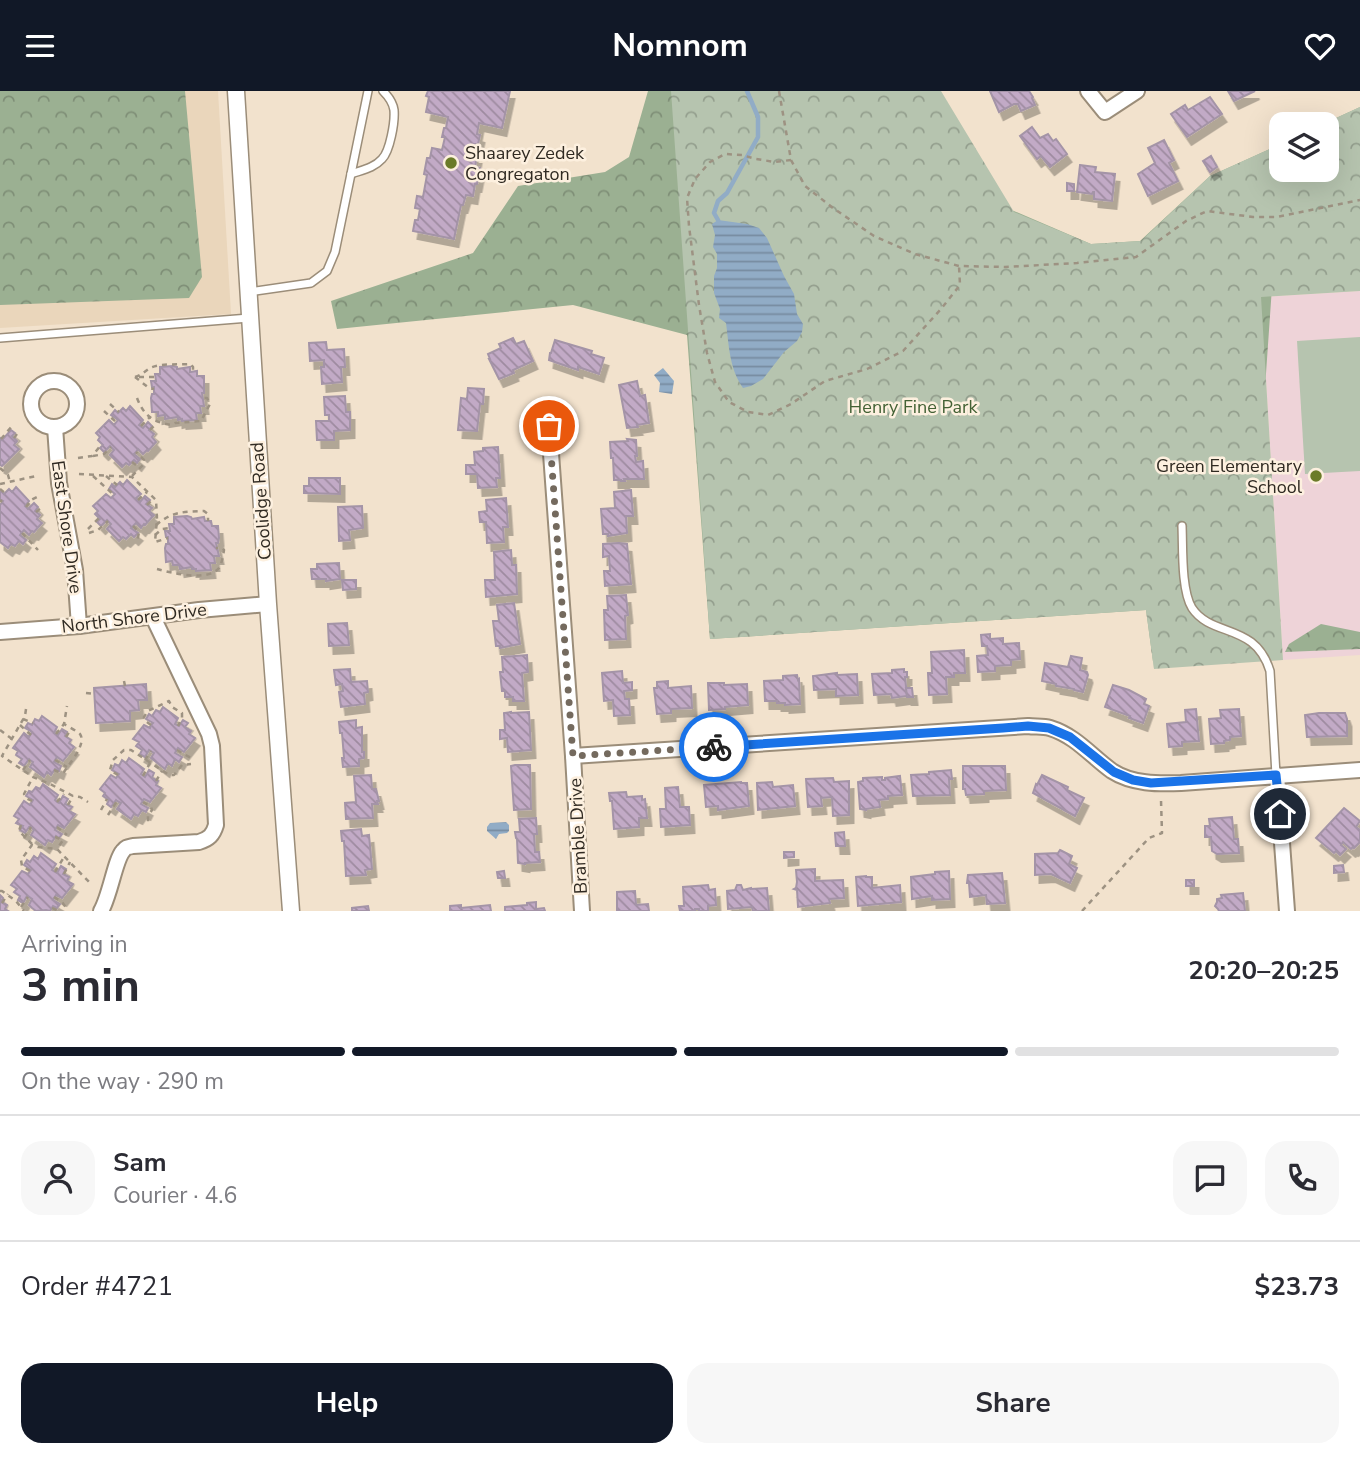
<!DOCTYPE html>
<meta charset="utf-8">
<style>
body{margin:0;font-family:"Nunito Sans",sans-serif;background:#f7f7f7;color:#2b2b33;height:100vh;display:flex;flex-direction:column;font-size:26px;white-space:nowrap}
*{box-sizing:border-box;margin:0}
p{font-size:23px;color:#7c7c81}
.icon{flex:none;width:38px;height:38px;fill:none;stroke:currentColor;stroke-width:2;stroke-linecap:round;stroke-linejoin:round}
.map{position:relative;height:820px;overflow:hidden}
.drawer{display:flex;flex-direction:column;background:#fff;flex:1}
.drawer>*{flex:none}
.tools{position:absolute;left:1269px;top:21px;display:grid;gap:14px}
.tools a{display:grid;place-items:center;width:70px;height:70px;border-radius:14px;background:#fff;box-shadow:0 7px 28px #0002;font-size:35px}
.pin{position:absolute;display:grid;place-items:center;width:60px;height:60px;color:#fff;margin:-30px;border:4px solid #fff;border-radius:50%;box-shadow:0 2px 7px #0007}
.courier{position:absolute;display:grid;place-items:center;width:70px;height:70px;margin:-35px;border:5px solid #1a73e8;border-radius:50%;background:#fff;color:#222;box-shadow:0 2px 9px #0007}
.overview em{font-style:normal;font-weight:700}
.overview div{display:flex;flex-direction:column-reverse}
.overview{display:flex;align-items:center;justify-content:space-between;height:119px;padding:0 21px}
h1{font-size:46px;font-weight:700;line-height:52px}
.bar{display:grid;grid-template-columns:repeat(4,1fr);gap:10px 7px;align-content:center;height:84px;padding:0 21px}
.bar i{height:9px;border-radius:5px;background:#e1e1e2}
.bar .selected{background:#111827}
.bar p{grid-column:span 4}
.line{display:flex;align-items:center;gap:18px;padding:0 21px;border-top:2px solid #e1e1e2}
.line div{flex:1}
.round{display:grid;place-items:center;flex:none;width:74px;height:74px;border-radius:21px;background:#f7f7f7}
.action{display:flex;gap:14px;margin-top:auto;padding:14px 21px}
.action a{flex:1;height:80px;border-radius:21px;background:#111827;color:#fff;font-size:28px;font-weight:700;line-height:80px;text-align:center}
.action a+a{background:#f7f7f7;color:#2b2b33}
header{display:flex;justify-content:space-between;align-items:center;height:91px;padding:0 21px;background:#111827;color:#fff;font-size:32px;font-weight:700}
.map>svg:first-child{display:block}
</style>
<header><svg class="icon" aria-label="menu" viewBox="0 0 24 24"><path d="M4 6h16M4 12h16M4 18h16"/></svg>Nomnom<svg class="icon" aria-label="heart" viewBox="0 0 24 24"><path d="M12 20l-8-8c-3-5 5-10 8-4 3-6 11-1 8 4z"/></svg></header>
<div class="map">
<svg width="1360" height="820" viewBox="0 0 1360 820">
<defs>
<pattern id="forest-crowns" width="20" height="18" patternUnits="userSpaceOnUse" patternTransform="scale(1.75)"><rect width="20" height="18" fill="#9bb092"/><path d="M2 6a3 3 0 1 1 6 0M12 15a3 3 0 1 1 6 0" fill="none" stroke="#7f8f77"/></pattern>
<pattern id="park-crowns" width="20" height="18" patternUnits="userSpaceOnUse" patternTransform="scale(1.75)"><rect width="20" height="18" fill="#b6c4af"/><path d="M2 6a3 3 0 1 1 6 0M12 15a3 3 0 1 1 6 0" fill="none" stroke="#949f8e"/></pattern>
<pattern id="water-rules" width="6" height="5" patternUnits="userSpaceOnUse" patternTransform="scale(1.75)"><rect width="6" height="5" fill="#91acc6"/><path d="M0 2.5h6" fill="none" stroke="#778ca0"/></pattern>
<pattern id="building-back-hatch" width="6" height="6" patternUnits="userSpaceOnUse" patternTransform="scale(1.75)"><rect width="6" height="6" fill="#c2aac6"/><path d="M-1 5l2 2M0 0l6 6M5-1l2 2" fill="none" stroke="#9e8ba0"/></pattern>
<filter id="shadow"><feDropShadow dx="4.5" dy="8" stdDeviation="0" flood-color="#0004"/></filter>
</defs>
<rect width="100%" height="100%" fill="#f2e2cd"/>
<path fill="#ead6bb" d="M0,0H218L231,223L0,237Z"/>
<path fill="#eed3d8" d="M1360,200V564L1283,569L1261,206Z"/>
<g fill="url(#forest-crowns)">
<path d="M0,0H185L202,186L189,207L0,214Z"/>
<path d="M648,0H735L1091,153L1140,150L1210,85L1281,53V79H1326V33H1323L1360,16L1272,196L1265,297L1138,394L1154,578L1146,519L710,548L687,244L573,214L337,238L331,210L473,162L518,95L605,81L629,66Z"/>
<path d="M1321,533L1360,541V558L1285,561L1289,553Z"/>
</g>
<path fill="url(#park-crowns)" d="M671,0H941L1014,121L1091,153L1141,150L1210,85L1281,53V79H1326V33H1323L1360,16V200L1261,206L1283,569L1154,578L1146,519L710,548Z"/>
<path fill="#b6c4af" d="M1360,246V380L1305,383L1297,250Z"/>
<g fill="url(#water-rules)">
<path d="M718,129L747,133L759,137L767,147L784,185L794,203L797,223L803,233L802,241L797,250L784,261L763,288L751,295L743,297C729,277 729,254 726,232L719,227L720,218L714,202V185L717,177V163L713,156L715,144L712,133Z"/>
<path d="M663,277L674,290L672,303L659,301L660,292L654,284Z"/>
<path d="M506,731L509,734V740L507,742L499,743L496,748L487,740V736L490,732Z"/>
</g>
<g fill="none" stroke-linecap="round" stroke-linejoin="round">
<path stroke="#91acc6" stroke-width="4.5" d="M718,129L714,122L718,110L727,102L758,46V26L747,0"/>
</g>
<g fill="url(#building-back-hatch)" stroke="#a494a7" stroke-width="2" filter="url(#shadow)">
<path d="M428,0H510L502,37L479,32L477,43L480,44L478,53H475L473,65H477L475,76L480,77L477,93H475L473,105L466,104L463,114H461L454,148L413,140L415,129H418L420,118L415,117L417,105L423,106L427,84L424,83L427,67H430L432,57L442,59L445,46H442L444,37H446L448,26L426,21L429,6L426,5Z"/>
<path d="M990,0H1029L1033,6L1032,7L1035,14L1021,20L1018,13H1014L999,21Z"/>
<path d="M1228,0H1255L1234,10Z"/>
<path d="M1210,6L1222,23L1187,46L1171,23L1185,14L1188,19Z"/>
<path d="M1032,36L1040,47L1048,43L1053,50L1056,48L1067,63L1050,76L1041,65L1037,68L1020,45Z"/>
<path d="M1164,49L1174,69L1169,72L1178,90L1148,105L1138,83L1155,72L1148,57Z"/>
<path d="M1211,65L1217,76L1210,81L1203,70Z"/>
<path d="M1080,74L1096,76L1095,81L1115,83L1112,110L1094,108V101H1093L1092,103L1077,101Z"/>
<path d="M1067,92L1074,93V100H1067Z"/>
<path d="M513,247L516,253L524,250L533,270L513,279L514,282L499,288L489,268H490L488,263L501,257L499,253Z"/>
<path d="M555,249L592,260L591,263L604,267L599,283L578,276V279L549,269L550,262H551Z"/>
<path d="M326,251L327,259L344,258L345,276H341L342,291L322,293L321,276H324V269L310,270L309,252Z"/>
<path d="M173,275L177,276V278L190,276V281L197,280V285H204V302H202L204,315H200L201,322H196L197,329L182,330V328L178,329V326L165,328V324L158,325V321H152L151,307L152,303H154V296H152L151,290H156L155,283H160V276Z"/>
<path d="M637,290L640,305L645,304L649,332L637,334L638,336L627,337L619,294Z"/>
<path d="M468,297L484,298L483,313H480L477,340L458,339L461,307L467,308Z"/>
<path d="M345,305L346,321H350V339L334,340V349H317L316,330H329V324H325L324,306Z"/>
<path d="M130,315L143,329L139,334L143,337L148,331L152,335L149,339L154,343L152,346L156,351L148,360L147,359L143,363L138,358L136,361L134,363L140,368L137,372L134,369L129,374L126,372L122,376L110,364L114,359L110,355L104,361L100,357L103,354L98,349L100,346L96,342L109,329L114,334L118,329L111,324L115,319L118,322L123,317L126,320Z"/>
<path d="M11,339L15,342L12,345L17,350L14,354L19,358L2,375L0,374V347L2,349Z"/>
<path d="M627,348L636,349L637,365H635L636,371L643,370L644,388H624L625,390H621V389H614L613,367H611L610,351L628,350Z"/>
<path d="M498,356L500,387H496L497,396L478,397L477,383H466V374H475L474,361L483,360V357Z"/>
<path d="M309,387H340V403L304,402V395H309Z"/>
<path d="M127,389L141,403L136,407L140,411L145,405L150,409L146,413L152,417L149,420L154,424L145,434L144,433L141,437L136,432L131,437L138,442L134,446L131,443L126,448L123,446L119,450L107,438L111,433L107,429L101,435L97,431L100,428L95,423L98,420L93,415L106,403L111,407L115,403L109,398L112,393L115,396L120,391L123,394Z"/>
<path d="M16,396L29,410L25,415L28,418L34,412L38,416L35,420L40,424L37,428L42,432L34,441L32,440L29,444L24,439L20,444L26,449L23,453L19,450L15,455L11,453L8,457L0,451V414L3,410L0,408V402L1,400L4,403L9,398L12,401Z"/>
<path d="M631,399L633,425H626L627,442L608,445V443H603L601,418L615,417L614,401Z"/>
<path d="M506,407L508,436H503L504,451L487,452L486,431H480L479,421L487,420L486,409Z"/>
<path d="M362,415L363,437L349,439L350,449L339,450L338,416Z"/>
<path d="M187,425L191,426L192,428L204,426L205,430H211L212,435H218L219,447L218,452H216L219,465H214L215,472H210L211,479L196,480V478H192V476L180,478L179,474H173L172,470L166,471L165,457L166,453H168V446H166L165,440H170L169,433H174V426Z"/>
<path d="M619,452L627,453L631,493L605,495L604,480H610L609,465L603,466V453Z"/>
<path d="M511,459L512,474H516L517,503L486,506L485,489H495L494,461Z"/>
<path d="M339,472L340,488L326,490V488H312L311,478H317V473Z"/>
<path d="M342,489H356V498L343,499Z"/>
<path d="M626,504L628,524L625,525L626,548L605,549L604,519H608L607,505Z"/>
<path d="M514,512L520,553L500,557V555H496L493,530H499L497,514Z"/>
<path d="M347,532L349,554L329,555L328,533Z"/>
<path d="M990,543V548L1003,547V553L1019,552L1020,568L1011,569V574L995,575V580L978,581L977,565L988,564L987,555H982L981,544Z"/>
<path d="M964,559L965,582H954V586H946L947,603L929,604L928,582H932L931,561Z"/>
<path d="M527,564L528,581L522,582L524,610H513V606H505V600H502L500,581H503L502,566Z"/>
<path d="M1071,565L1082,567L1080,579L1087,581L1088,584L1083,601L1074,599V598L1056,595V593L1042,590L1045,572L1068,576Z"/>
<path d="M350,578L351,591L367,590L368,601L364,602L365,613L341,616L339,601L343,600L342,593L336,594L334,579Z"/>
<path d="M904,578V581H907V586H905L907,605L892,607L891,603L874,604L872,583L892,582V579Z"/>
<path d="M622,580L623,592L632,591V599L624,600L625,608H629L630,624L614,625L613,609L604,610L602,582Z"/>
<path d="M837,582V584L857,583L858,604L836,605V598L814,599L813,585Z"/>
<path d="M797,584L798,589L799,588L800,613L785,614V612H777V610H765L764,590L783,589V585Z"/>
<path d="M668,590V597L691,595L692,617L671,618V622L657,623L654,597H657V591Z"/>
<path d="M708,592H724V594L747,593L748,614L725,616V618L709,619Z"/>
<path d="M146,593L147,609H138L139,619L130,620V630L96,632L94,597Z"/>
<path d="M1113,594L1129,599L1146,608L1144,613L1149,615L1143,632L1129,627L1130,625L1105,616Z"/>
<path d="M906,597H912L913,606H907Z"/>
<path d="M163,616L178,627L175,633L179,635L183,629L188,632L185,636L191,640L189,643L195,647L184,661L178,657L175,662L182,666L179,671L175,668L172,675L168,672L165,678L151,667L154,662L149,659L145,666L140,663L142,659L136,655L139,651L133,648L144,634L150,637L151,634L153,632L146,628L149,623L152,625L156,619L160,621Z"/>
<path d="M1196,618L1199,650L1182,651V655L1169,656L1167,633L1186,631L1185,619Z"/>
<path d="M1239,618L1241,645L1230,646V649L1224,650V652L1211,653L1209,628L1221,627L1220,619Z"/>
<path d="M511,621V622L529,621L531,659L508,661L507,647L500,648V639H505L504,622Z"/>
<path d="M1319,622H1345L1347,628V645L1307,646L1305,624Z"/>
<path d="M42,625L57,636L54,642L58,644L62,638L67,641L65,645L71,649L69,652L74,656L63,670L57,666L54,671L61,675L59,680L55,678L51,684L47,681L44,686L30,676L33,671L30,669L29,668L24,675L19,672L22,668L16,664L18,660L13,657L24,642L29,646L32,641L25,637L28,632L32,634L35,628L39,630Z"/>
<path d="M356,629V637L362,636V661H364V667L359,668V675L343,676L342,667H344L342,642H340L339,631Z"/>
<path d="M129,667L144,678L141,683L145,686L149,679L154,682L152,687L158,690L156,694L161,697L150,711L144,708L141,713L148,717L146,721L142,719L138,725L134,723L131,728L117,718L121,712L117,710L116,709L111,716L107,713L109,709L103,705L105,702L100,698L111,684L116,687L119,683L112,679L115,673L119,675L122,669L126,672Z"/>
<path d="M515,674H530L531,718L514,719L511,675Z"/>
<path d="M963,675H1005L1006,699L984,700V703L966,704L965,698H963Z"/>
<path d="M951,679L952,688H949L950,704L913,705L911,684L929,683V681Z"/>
<path d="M371,684L372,698H376L379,710H377L378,713H372L373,727L346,728L345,712L356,711L354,685Z"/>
<path d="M1042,684L1068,696L1067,699L1084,707L1075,725L1033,702L1036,693L1037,694Z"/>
<path d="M900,685L902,704L888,705V708L879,709L880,716L866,718V719L860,718L858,691L863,690V687L882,686V689H885V687Z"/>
<path d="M833,687L834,691L849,690V724L833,725L832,706L821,707L822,715L808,716L806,688Z"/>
<path d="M741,691V692H747L749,715L718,719V715L706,716L704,694Z"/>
<path d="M772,691L773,696L793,694L795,715L758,719L757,692Z"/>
<path d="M43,693L58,704L55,709L57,711L59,712L63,705L68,708L65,713L72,716L69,720L75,723L64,737L58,734L55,739L62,743L59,747L56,745L52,751L48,749L45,754L31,744L34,739L31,736H29L25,742L20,739L23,735L16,732L19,728L14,725L24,710L30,714L33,709L26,705L29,700L32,701L36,696L40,698Z"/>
<path d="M678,696L680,716H689L690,734L661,736L660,718H666L665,697Z"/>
<path d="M626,701L627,706L642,705V709L645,708L647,727H639V736L614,738L612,710H610L609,702Z"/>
<path d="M1344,717L1360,730L1356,736L1360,739V751L1354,757L1353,756L1351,758L1343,751L1341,754L1346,758L1340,764L1336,760L1334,762L1316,747Z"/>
<path d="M1232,726L1234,748H1238L1239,762L1217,763L1212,760L1211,746H1205V735H1210L1209,728Z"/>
<path d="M536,727L537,743H534L535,761H539L540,771L525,772V773L518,772L517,748L516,747L515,741H520L519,728Z"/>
<path d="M361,738L362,745L369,744L372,778L365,779L366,784L346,785L344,750H342L341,740Z"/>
<path d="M844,741L845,755H836L835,742Z"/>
<path d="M1060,759L1072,765L1069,773L1077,777L1070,792L1051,783L1035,784V763L1058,762Z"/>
<path d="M784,761H794V766L784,767Z"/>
<path d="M41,762L56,773L52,779L55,781L57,782L61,775L66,778L63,783L69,786L67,790L73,793L62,807L56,804L53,809L60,813L57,817L53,815L50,820L46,819L36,820L32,817L29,814L32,808L27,805L23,812L18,809L20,805L14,801L17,798L11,794L22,780L28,783L31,779L24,774L27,769L30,771L34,765L38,768Z"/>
<path d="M1343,774L1344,781L1334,782V775Z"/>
<path d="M815,778V790L843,789L844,807L829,808L830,812L798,816L797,799L794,798L796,797L797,791L796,779Z"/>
<path d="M504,780L505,787H498L497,781Z"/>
<path d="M949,780L950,808L932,809V805L912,808L911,786L935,783V781Z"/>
<path d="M1002,782L1005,812L987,813L986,804L970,806L969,792H967L968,784Z"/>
<path d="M866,785V786H872V797L900,794L901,811L858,815L856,786Z"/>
<rect x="1186" y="789" width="8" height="6"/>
<path d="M708,794L709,799L715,798L716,814L708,815V820H699V818H695V820H680L679,815H684L683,796Z"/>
<path d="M737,794H741L743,799L751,797V798L767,797L769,820H753L752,816L728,818L727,800L735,799Z"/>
<path d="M635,800L636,814L648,813L649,820H617V801Z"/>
<path d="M1243,802L1245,820H1219L1218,818L1215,815L1217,811V808L1222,807L1221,804Z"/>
<path d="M0,804L3,807L1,811L7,814L5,818L8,820H0Z"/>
<path d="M536,811V818L544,817L545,820H505V816L527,814V812Z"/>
<path d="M461,814V817L490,814L491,820H450V815Z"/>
<path d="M368,815L369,820H352V817Z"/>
</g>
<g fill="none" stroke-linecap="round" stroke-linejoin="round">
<defs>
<g id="service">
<path d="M351,83C362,79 374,77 382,68C390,60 395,31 394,19C393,12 388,5 383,0"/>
<path d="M249,201L311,192L327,180L335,161L368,0"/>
<path d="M0,247L249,227"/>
<path d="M1182,435C1183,456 1181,499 1192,517C1212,547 1255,531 1270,580L1276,684"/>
</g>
<g id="minor">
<path d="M1088,0L1105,21L1137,0"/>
<circle cx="54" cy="313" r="23"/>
<path d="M549,335L573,665L582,820"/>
<path d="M55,336L59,392L75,479L79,535"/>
<path d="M0,541L79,535L199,519L268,513"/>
<path d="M573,665L1028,635C1035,636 1043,635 1050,637C1076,645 1091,665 1112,680C1132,693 1158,693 1181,692L1360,679"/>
<path d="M1277,684L1287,820"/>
<path d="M101,820C110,805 115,769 123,760C126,756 128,756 133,755L199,751C209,748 213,744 216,734L212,655L209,643L153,526"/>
</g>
<path id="tertiary" d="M236,0L268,513L291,820"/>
</defs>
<use href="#service" stroke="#9b8d79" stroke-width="10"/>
<use href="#minor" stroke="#9b8d79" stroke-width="18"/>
<use href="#tertiary" stroke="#9b8d79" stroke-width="19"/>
<g stroke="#9d9282" stroke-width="2.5" stroke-dasharray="5 5" stroke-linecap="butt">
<path d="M779,0L791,69L805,95L833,117L874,145L915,163L959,175L1005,176L1077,172L1136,166L1186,130L1207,120L1253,126H1277L1360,109"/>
<path d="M791,69L775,71L756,68L742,64L725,63L710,71L695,88L687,107L689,135L699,214L707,262L715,291L729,311L748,321L768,324L791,313L825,290L867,278L903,260L941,218L960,194L959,175"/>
<path d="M135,286C142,284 145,280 150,277C161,272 178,274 190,273L193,276V280"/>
<path d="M135,286L149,297L154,298"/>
<path d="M139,286H155"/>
<path d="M137,307C144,325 153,331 171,334L175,332L201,330L210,313L207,307H202"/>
<path d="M110,313L119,321"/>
<path d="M104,320L116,331"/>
<path d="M141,335L150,326"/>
<path d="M150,339L157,332"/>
<path d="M14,347L19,340"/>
<path d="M1,348L13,334"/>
<path d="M93,365L104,363L111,356"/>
<path d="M78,367L92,365L102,353"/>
<path d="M132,371L140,377"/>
<path d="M0,377L8,384L10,391"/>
<path d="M79,383L132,386L156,409L157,428L155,451L168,447"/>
<path d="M93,385L114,404"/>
<path d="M106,385L117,394"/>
<path d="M132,385L143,374L144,369L136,361"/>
<path d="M0,393L36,385"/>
<path d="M0,398L5,402"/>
<path d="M0,409L2,411"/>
<path d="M138,409L147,401"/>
<path d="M147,414L154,407"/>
<path d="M26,416L31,409L39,405"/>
<path d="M36,421L42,416"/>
<path d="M156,434C173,420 183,421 204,420L208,423V430"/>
<path d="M133,435L139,441L137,452"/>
<path d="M88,438L99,427"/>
<path d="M22,442L38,459"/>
<path d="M89,442L98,439L108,430"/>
<path d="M155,444L162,438L170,437"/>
<path d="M157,478C172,482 208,491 219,477C222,472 223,465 224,459L222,457H216"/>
<path d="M124,590L125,595"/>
<path d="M86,602L95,603"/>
<path d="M26,618L25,625L2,665L33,686L50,693L73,705L80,706L88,711"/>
<path d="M23,628L33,632"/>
<path d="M20,634L31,644"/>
<path d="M151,634L144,629V626L148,620L169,610L172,616L182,622V627L178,635"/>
<path d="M0,639L12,648"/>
<path d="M56,643L64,633"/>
<path d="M66,646L71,638"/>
<path d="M177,659L191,667"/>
<path d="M55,669L67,676"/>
<path d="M145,669L151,660"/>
<path d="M23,679L30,669"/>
<path d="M54,679L61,682L64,681C69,673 87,653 80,643C77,640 69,636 64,633L67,615"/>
<path d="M118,684L110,679L113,669L124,659H131L169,684H174L182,674L191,673"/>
<path d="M143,685L150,672"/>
<path d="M156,690L162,680"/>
<path d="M32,710L26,707L24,703L33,686"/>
<path d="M57,711L64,703"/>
<path d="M143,711L151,716L152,719L148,725V732"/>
<path d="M68,714L73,705"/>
<path d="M101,719L107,708"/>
<path d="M108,724L117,710"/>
<path d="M21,734L19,740L32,753"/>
<path d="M57,736L67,744"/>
<path d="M55,746L63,749L57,758L91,793"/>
<path d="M24,747L31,736"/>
<path d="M30,780L22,775L21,769L32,754L38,756L57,758"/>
<path d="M55,781L64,766"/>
<path d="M64,783L70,771"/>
<path d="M0,800H2L16,810L24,820"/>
<path d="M54,806L62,811L67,818"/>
<path d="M2,812L8,803"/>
<path d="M21,816L28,806"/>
<path d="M52,817L59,820"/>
<path d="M1082,820L1149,747L1162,742L1161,709"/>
</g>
<use href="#service" stroke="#fff" stroke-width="7"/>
<use href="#minor" stroke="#fff" stroke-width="14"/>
<use href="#tertiary" stroke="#fff" stroke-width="16"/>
</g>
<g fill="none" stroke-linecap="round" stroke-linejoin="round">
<path stroke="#746a5e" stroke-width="7" stroke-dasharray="0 12.6" d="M549,335L573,665L714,656"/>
<path stroke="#1a73e8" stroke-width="9" d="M714,656L1003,637L1028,635L1049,637L1070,646L1114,681L1133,689L1151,692L1276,684L1280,723"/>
</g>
<g fill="#6b7b29" stroke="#fdf0df" stroke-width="2.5">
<circle cx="451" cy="72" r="7"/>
<circle cx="1316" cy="385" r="7"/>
</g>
<g text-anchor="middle" stroke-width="5" stroke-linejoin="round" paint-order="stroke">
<g font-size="18" fill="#302a22" stroke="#fdf0df" text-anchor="start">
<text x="465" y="68">Shaarey Zedek<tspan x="465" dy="21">Congregaton</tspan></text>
<text x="1302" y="381" text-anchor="end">Green Elementary<tspan x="1302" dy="21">School</tspan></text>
</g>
<g font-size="18" fill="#436134" stroke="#fdf0df">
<text x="913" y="322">Henry Fine Park</text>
</g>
<g font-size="18" fill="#302a22" stroke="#fdf0df">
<text transform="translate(261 410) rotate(-94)" y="6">Coolidge Road</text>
<text transform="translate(67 436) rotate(82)" y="6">East Shore Drive</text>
<text transform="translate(134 527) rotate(-7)" y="6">North Shore Drive</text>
<text transform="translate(578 745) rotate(-93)" y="6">Bramble Drive</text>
</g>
</g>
</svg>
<div class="tools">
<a><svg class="icon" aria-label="layers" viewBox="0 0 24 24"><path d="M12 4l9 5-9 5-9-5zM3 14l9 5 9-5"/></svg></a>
</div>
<div class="pin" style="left:549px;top:335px;background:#ea580c"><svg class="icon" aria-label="bag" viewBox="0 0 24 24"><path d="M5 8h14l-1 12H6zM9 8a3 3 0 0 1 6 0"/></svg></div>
<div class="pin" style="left:1280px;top:723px;background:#1f2937"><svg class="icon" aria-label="home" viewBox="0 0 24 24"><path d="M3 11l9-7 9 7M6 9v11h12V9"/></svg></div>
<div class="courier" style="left:714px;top:656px"><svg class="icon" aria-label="bike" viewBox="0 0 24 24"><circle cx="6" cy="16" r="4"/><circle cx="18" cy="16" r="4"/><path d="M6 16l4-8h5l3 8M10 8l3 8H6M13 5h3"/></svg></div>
</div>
<section class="drawer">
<div class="overview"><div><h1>3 min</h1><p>Arriving in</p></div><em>20:20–20:25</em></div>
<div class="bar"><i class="selected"></i><i class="selected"></i><i class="selected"></i><i></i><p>On the way · 290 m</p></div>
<div class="line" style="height:126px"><a class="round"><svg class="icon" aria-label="person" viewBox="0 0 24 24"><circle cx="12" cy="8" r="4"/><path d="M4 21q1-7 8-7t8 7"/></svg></a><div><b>Sam</b><p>Courier · 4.6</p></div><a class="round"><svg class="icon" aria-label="chat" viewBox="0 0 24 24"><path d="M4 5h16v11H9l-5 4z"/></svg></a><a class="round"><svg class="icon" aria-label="phone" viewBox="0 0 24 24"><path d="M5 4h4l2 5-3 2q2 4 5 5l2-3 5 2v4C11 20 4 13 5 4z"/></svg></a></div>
<div class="line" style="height:91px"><div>Order #4721</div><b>$23.73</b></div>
<div class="action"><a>Help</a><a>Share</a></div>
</section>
